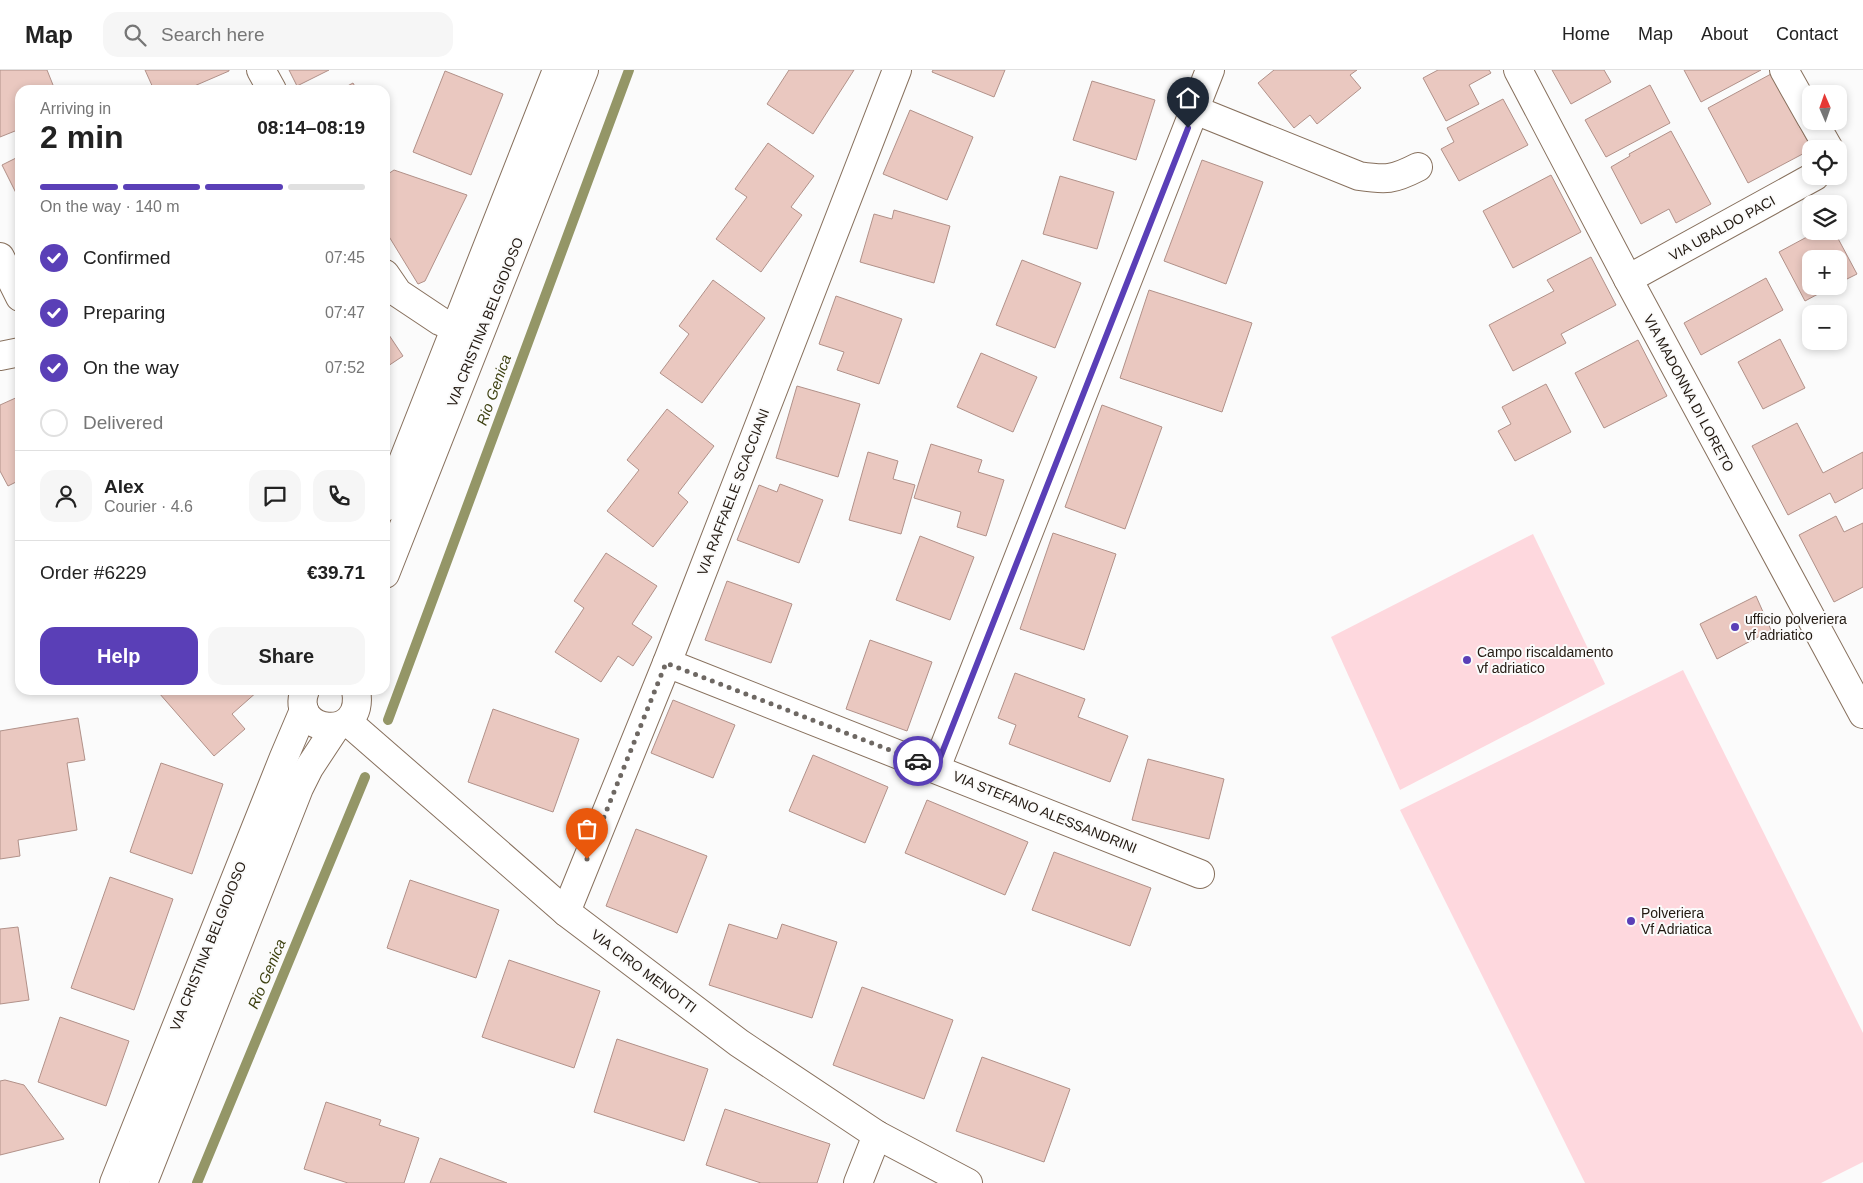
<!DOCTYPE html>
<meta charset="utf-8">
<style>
body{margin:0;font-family:Arial,sans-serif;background:#f6f6f6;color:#222;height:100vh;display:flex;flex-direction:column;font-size:19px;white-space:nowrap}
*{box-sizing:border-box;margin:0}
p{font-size:16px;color:#767676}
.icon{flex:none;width:28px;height:28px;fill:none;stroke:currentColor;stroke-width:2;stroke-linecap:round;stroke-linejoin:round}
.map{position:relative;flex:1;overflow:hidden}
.side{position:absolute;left:15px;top:15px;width:375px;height:610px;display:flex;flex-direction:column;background:#fff;border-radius:15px;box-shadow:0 2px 8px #0003}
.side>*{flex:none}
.needle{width:32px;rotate:358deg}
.controls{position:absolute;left:1802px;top:15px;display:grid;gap:10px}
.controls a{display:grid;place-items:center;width:45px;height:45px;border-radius:10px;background:#fff;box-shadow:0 2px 8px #0003;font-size:25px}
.pin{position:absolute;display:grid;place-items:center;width:42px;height:42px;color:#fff;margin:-51px -21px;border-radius:50% 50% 50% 0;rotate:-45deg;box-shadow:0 0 5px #0007}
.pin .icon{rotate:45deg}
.courier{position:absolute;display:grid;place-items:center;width:50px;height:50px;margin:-25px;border:4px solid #5a3fb7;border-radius:50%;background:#fff;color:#222;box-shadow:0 1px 6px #0007}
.head em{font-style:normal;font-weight:800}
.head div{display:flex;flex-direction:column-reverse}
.head{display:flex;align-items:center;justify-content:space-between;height:85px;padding:0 25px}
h1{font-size:32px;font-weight:800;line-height:38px}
.bar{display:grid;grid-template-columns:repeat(4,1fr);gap:8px 5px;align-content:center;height:60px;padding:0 25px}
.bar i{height:6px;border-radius:4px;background:#e0e0e0}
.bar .current{background:#5a3fb7}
.bar p{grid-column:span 4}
.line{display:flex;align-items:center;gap:12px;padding:0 25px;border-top:1px solid #e0e0e0}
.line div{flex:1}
.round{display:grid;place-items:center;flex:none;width:52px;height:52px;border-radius:15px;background:#f6f6f6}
ol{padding:0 25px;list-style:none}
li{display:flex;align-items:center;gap:15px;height:55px}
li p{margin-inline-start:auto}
li .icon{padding:5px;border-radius:50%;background:#5a3fb7;color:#fff;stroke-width:4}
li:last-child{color:#767676}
li i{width:28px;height:28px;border:2px solid #e0e0e0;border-radius:50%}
.action{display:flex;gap:10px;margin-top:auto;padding:10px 25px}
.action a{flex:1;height:58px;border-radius:15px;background:#5a3fb7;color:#fff;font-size:20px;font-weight:800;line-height:58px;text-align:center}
.action a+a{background:#f6f6f6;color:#222}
header{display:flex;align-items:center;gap:30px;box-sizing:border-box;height:70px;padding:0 25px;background:#fff;border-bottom:1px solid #e0e0e0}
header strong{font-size:24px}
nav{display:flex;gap:28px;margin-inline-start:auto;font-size:18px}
.search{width:350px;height:45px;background:#f6f6f6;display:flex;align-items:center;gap:12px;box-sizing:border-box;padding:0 18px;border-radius:15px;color:#767676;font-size:19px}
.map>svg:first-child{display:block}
</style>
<header>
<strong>Map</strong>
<div class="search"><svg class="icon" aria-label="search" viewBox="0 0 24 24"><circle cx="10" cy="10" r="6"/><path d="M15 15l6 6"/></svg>Search here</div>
<nav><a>Home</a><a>Map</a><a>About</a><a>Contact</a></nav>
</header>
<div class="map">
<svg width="1863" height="1113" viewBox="0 0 1863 1113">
<rect width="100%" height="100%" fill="#fbfbfb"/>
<g fill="#fed8de">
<path d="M1533,464L1605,614L1400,720L1331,567Z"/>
<path d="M1683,600L1863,963V1092L1821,1113H1585L1400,740Z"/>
</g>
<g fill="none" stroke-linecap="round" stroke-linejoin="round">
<g stroke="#949667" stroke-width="10">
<path d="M388,650L629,0"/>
<path d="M197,1113L365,707"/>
</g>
</g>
<g fill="#eac8c0" stroke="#b19189">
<path d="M0,0H47L55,20H20V59L0,67Z"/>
<path d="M145,0H229V1L185,20H154Z"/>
<path d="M289,0H329L297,16Z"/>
<path d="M789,0H854L813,64L767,34Z"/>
<path d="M933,0H1005L994,27L932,2Z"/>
<path d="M1274,0H1357L1350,5L1361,18L1317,54L1310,45L1294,58L1258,13Z"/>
<path d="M1438,0H1489L1491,3L1469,15L1479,34L1446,51L1423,8Z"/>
<path d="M1552,0H1604L1611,12L1571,34Z"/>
<path d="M1684,0H1761L1701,32Z"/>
<path d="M445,1L503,24L471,105L413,82Z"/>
<path d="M1771,4L1812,79L1748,113L1708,38Z"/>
<path d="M1092,11L1155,30L1136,90L1073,70Z"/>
<path d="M353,13L357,20H340Z"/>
<path d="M1650,15L1670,53L1606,87L1585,50Z"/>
<path d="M1503,29L1528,75L1459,111L1441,79L1454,72L1447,58Z"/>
<path d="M910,40L973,67L947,130L883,104Z"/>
<path d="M1671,61L1711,134L1676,153L1669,139L1641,154L1611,97L1630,86L1629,84Z"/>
<path d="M768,73L814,106L791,137L802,145L761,202L716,169L747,127L735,119Z"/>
<path d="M20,86V131L2,95Z"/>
<path d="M1202,90L1263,112L1226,214L1164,191Z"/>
<path d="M394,100L467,125L425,211L418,214L385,160V106Z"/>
<path d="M1551,105L1581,162L1513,198L1483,141Z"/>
<path d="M1060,106L1114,122L1097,179L1043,164Z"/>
<path d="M894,140L950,156L934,213L860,192L874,144L892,149Z"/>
<path d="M1818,161H1834L1857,204L1839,213V189H1811V216H1833L1805,231L1779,182Z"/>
<path d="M1591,187L1616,235L1561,264L1566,273L1513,301L1489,255L1554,221L1547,210Z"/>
<path d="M1022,190L1081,213L1055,278L996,255Z"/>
<path d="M1766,208L1783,240L1701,285L1684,253Z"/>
<path d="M713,210L765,248L702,333L660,303L689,264L679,256Z"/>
<path d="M1149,220L1252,253L1222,342L1120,308Z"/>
<path d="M836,226L902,249L879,314L837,300L844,282L819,274Z"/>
<path d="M385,259L403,286L385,298Z"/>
<path d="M1780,269L1805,318L1763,339L1738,292Z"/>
<path d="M1638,270L1667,326L1604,358L1575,303Z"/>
<path d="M981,283L1037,307L1013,362L957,337Z"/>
<path d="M1546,314L1571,362L1515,391L1498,361L1511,354L1502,337Z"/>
<path d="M797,316L860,334L838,407L776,388Z"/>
<path d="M20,326V410L8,416L0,401V335Z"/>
<path d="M1102,335L1162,357L1125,459L1065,437Z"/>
<path d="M667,339L714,376L678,423L688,432L653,477L607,441L639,400L627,390Z"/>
<path d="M1797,353L1823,403L1863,382V418L1835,433L1830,423L1788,445L1752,376Z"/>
<path d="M931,374L982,390L978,402L1004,410L986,466L957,457L961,442L914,428Z"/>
<path d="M868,382L898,391L893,409L915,415L901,464L849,450Z"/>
<path d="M780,414L823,430L799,493L737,470L759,415L777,422Z"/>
<path d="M1836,446L1844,462L1863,453V517L1834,532L1799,465Z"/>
<path d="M1053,463L1116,484L1084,580L1020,559Z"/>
<path d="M920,466L974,487L950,550L896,530Z"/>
<path d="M606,483L657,516L632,554L652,567L633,596L618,586L601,612L555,582L584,538L574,531Z"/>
<path d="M727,511L792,534L771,593L705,570Z"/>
<path d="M1756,526L1771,560L1717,589L1700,554Z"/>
<path d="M870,570L932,592L907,661L846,639Z"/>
<path d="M1015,603L1085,629L1078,647L1128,666L1110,712L1009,674L1016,655L998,648Z"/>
<path d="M163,620H257L258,621L232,644L245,659L214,686L159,623Z"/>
<path d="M673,630L735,655L713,708L651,683Z"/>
<path d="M493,639L579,669L553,742L468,712Z"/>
<path d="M78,648L85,690L67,693L77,760L18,770L20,786L0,789V661Z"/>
<path d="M813,685L888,717L865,773L789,741Z"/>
<path d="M1148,689L1224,709L1209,769L1132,750Z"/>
<path d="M161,693L223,714L192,804L130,782Z"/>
<path d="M927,730L1028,772L1005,825L905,783Z"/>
<path d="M636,759L707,786L677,863L606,836Z"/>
<path d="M1054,782L1151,818L1130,876L1032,840Z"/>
<path d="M110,807L173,829L134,940L71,918Z"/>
<path d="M410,810L499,840L476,908L387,878Z"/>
<path d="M729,854L777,869L782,854L837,872L812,948L709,915Z"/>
<path d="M18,857L29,930L0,934V859Z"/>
<path d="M509,890L600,921L574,998L482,967Z"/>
<path d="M862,917L953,950L924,1029L833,995Z"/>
<path d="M60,947L129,971L106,1036L38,1012Z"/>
<path d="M617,969L708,999L684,1071L594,1042Z"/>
<path d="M982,987L1070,1019L1044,1092L956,1061Z"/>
<path d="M5,1010L24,1015L64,1069L0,1085V1011Z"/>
<path d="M326,1032L381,1050L379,1055L419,1068L404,1113H348L304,1099Z"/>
<path d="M725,1039L830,1074L817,1113H761L706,1095Z"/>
<path d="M440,1088L507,1113H430Z"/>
</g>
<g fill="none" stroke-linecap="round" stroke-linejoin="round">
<defs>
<g id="minor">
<path d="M261,0L272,20"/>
<path d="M1518,0L1628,209L1863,644"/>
<path d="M1784,0L1811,48"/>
<path d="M1195,40L1359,106C1386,110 1393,110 1418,97"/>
<path d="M1813,51L1829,79"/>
<path d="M0,187L20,227"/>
<path d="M385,204L398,223L440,251L456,258"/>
<path d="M1628,209L1815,106"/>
<path d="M0,286L20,282"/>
<path d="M385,437L557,0"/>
<path d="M385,504L584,0"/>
<path d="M667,593L1200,804"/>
<path d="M305,620C288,664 366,674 356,620"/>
<path d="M348,652L566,842L739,973L877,1065L968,1113"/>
<path d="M936,698L1210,0"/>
<path d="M566,842L667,593L897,0"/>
<path d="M114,1113L284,687L304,640"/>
<path d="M143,1113L299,718L309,698L336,657"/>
<path d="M858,1113L877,1065"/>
</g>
</defs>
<use href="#minor" stroke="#87705d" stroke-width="30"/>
<use href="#minor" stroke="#fff" stroke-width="28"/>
</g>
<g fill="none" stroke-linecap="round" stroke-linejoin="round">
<path stroke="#6e6863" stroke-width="5" stroke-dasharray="0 9" d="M587,789L666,593L918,691"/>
<path stroke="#5a3fb7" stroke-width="6" d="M918,691L936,698L1188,58"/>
</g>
<g fill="#5a3fb7" stroke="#fbfbfb" stroke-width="2">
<circle cx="1735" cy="557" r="5"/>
<circle cx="1467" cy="590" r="5"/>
<circle cx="1631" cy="851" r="5"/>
</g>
<g text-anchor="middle" stroke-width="4" stroke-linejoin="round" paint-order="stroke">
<g font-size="14" fill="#221911" stroke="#fbfbfb">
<text transform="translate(1722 158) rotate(-29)" y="5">VIA UBALDO PACI</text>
<text transform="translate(485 252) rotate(-68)" y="5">VIA CRISTINA BELGIOIOSO</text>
<text transform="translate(1689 323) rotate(62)" y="5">VIA MADONNA DI LORETO</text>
<text transform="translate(733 422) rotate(-69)" y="5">VIA RAFFAELE SCACCIANI</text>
<text transform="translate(1045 742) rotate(22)" y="5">VIA STEFANO ALESSANDRINI</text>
<text transform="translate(208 876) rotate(-68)" y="5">VIA CRISTINA BELGIOIOSO</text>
<text transform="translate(644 901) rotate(37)" y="5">VIA CIRO MENOTTI</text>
</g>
<g font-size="14" fill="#221911" stroke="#fbfbfb" text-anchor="start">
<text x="1745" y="554">ufficio polveriera<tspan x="1745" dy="16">vf adriatico</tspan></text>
<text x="1477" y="587">Campo riscaldamento<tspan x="1477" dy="16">vf adriatico</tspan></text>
<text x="1641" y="848">Polveriera<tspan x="1641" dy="16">Vf Adriatica</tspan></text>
</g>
<g font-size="15" font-style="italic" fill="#3d4010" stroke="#fbfbfb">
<text transform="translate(494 320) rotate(-70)" y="5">Rio Genica</text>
<text transform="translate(267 904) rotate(-67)" y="5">Rio Genica</text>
</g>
</g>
</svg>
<div class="controls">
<a><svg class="needle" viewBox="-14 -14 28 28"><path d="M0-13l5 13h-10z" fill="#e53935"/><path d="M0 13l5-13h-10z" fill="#767676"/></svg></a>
<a><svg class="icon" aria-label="locate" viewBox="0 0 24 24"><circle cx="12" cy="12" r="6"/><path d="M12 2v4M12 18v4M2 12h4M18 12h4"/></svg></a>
<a><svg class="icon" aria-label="layers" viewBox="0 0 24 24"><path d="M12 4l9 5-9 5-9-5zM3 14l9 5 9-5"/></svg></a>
<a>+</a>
<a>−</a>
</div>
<div class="pin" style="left:587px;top:789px;background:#ea580c"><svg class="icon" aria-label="bag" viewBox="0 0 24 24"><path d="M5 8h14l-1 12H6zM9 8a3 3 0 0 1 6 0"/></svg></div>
<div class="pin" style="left:1188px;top:58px;background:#1f2937"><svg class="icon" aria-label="home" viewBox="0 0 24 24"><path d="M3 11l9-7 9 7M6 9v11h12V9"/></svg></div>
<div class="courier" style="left:918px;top:691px"><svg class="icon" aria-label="car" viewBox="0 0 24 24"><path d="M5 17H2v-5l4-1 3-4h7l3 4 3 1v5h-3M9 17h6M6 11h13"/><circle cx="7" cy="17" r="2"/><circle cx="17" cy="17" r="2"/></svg></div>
<section class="side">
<div class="head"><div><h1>2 min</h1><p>Arriving in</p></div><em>08:14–08:19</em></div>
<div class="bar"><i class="current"></i><i class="current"></i><i class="current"></i><i></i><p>On the way · 140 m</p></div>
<ol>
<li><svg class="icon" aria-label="check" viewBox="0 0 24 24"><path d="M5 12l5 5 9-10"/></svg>Confirmed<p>07:45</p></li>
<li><svg class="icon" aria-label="check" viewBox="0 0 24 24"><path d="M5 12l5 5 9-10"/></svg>Preparing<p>07:47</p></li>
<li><svg class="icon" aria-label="check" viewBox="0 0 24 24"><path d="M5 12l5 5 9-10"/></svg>On the way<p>07:52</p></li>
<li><i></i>Delivered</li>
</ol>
<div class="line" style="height:90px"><a class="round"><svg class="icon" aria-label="person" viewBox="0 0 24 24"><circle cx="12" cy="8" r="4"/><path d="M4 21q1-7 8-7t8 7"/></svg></a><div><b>Alex</b><p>Courier · 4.6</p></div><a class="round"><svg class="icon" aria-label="chat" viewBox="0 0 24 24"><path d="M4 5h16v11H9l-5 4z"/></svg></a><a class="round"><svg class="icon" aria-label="phone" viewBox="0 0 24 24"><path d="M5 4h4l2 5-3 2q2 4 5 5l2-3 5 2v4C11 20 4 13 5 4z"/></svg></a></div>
<div class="line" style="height:65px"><div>Order #6229</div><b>€39.71</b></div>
<div class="action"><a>Help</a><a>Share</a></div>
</section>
</div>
